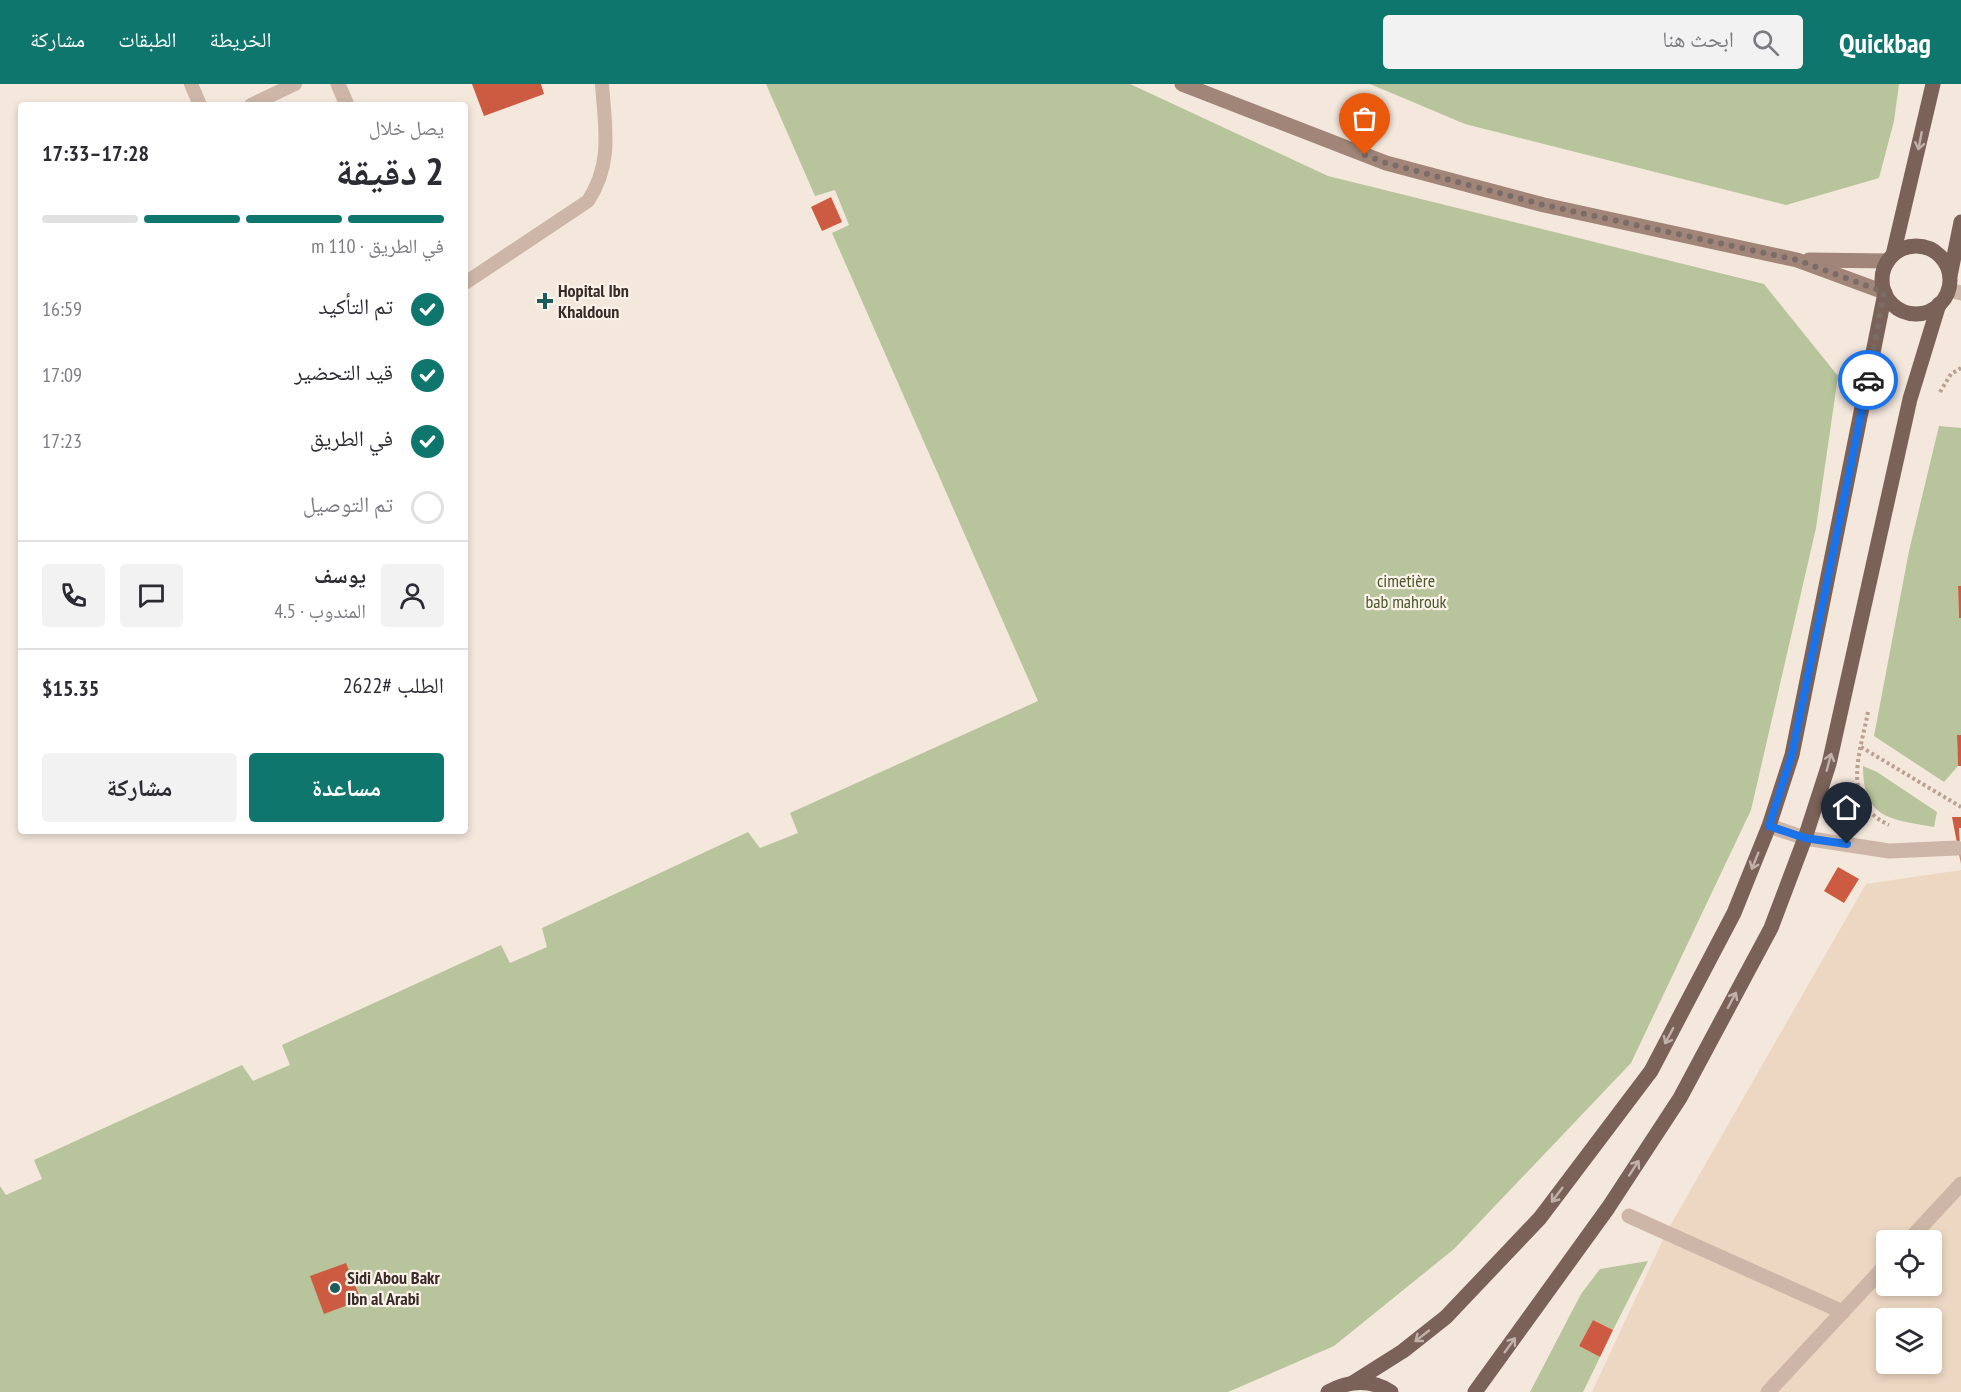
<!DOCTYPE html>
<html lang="ar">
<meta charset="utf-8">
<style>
body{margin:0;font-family:"PT Sans Narrow","Noto Naskh Arabic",sans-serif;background:#f2f2f3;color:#2b2b33;direction:rtl;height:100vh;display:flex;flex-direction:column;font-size:22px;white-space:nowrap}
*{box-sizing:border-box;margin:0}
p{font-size:20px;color:#7c7c81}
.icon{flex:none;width:33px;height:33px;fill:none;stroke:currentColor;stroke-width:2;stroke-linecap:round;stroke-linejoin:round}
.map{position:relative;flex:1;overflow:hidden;direction:ltr}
.sheet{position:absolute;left:18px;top:18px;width:450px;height:732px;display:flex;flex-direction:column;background:#fff;border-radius:6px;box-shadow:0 3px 9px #0003;direction:rtl}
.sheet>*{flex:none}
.controls{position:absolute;left:1876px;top:1146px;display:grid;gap:12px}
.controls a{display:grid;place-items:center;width:66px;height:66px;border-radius:6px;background:#fff;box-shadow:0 3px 9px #0003;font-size:30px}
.pin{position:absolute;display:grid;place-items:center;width:51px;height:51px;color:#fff;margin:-62px -26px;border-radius:50% 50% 50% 0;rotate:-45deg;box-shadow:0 0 6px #0007}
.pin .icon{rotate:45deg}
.courier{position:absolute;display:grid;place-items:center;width:60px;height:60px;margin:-30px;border:4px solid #1a73e8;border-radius:50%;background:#fff;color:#222;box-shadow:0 2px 8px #0007}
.head em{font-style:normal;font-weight:700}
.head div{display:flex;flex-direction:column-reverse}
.head{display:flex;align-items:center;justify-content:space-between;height:102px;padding:0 24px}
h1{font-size:39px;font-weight:700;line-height:45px}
.bar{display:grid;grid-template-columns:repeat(4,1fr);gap:9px 6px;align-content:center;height:72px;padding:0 24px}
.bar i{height:8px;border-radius:4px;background:#e1e1e2}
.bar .on{background:#0f766e}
.bar p{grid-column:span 4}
.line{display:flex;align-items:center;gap:15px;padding:0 24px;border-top:2px solid #e1e1e2}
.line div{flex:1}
.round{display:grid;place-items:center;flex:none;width:63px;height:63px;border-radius:6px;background:#f2f2f3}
ol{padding:0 24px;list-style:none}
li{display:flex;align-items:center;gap:18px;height:66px}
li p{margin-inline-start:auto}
li .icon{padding:6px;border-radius:50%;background:#0f766e;color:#fff;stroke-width:4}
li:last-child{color:#7c7c81}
li i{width:33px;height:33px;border:3px solid #e1e1e2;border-radius:50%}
.button{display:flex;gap:12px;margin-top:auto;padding:12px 24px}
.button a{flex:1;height:69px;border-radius:6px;background:#0f766e;color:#fff;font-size:24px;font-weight:700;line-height:69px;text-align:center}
.button a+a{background:#f2f2f3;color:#2b2b33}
header{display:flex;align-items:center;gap:36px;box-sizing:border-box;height:84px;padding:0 30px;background:#0f766e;color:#fff}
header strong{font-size:28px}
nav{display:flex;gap:33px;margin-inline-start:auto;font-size:21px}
.search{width:420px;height:54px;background:#f2f2f3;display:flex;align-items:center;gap:15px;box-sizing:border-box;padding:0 21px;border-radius:6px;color:#7c7c81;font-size:22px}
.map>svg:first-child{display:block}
</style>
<header>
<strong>Quickbag</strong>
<div class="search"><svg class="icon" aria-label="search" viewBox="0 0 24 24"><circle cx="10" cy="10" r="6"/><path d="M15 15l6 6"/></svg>ابحث هنا</div>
<nav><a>الخريطة</a><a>الطبقات</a><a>مشاركة</a></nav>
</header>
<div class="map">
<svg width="1961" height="1308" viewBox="0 0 1961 1308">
<rect width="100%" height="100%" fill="#f4e7dc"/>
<g fill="#b8c49b">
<path d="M766,0H1130L1328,92L1764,200L1838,292L1816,444L1751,726L1631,979L1454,1165L1334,1262L1228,1308H0V1102L6,1111L42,1095L34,1076L242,981L253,997L290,981L282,961L501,861L510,879L547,863L542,844L748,748L760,764L798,749L790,729L1038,617L832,149L849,141L835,106L815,112Z"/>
<path d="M1370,0H1899L1894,37L1879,94L1786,121L1465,40Z"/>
<path d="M1939,342L1961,344V502L1958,503L1959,534H1961V651H1957L1958,682L1944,698L1874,652L1909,467Z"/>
<path d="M1863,682L1877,688L1937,728L1934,743C1890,735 1863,735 1863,682Z"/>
<path d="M1648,1177L1613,1246L1593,1236L1579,1262L1600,1273L1583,1308H1530L1581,1210L1600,1185Z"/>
</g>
<path fill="#ecd7c2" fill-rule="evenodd" d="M1961,786V1308H1592L1667,1147L1866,800ZM1887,1156H1932V1202H1887ZM1887,1234H1932V1280H1887Z"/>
<g fill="#cd5b41">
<path d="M472,0H541L544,10L484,32Z"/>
<path d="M831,113L842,138L822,147L811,123Z"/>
<path d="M1958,502H1961V534H1959Z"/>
<path d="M1957,651H1961V682H1958Z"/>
<path d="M1952,733H1961V744H1959L1961,780Z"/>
<path d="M1838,783L1859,795L1844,819L1824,807Z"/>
<path d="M346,1179L361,1216L324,1230L310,1192Z"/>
<path d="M1593,1236L1613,1246L1600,1273L1579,1262Z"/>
</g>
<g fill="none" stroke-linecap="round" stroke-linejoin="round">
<g stroke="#b9a091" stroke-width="4" stroke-dasharray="3 3" stroke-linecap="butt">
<path d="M1940,308L1951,290L1961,284"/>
<path d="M1868,628C1860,670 1840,718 1889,741"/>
<path d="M1861,663L1961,723"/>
</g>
<g stroke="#cdb6a7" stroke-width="14">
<path d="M191,0L200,21"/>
<path d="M251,21L295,0"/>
<path d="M465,199L588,117C613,79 605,43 602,0"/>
</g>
<g stroke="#cdb6a7" stroke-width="15">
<path d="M338,0L347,21"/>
<path d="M1948,206L1961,209"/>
<path d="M1769,742L1805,754L1889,767L1957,764"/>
<path d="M1629,1132L1843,1228"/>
<path d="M1909,1156L1961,1100"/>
<path d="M1768,1308L1887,1180"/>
</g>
<g stroke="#a08578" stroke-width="15">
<path d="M1182,0L1386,79L1544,121L1797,176L1884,208"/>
<path d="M1809,176L1888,177"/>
</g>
<g stroke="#7b6258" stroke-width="15">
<circle cx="1916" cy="196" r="34"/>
<path d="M1893,171L1933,0"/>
<path d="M1950,192L1961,138"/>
<path d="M1354,1298L1403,1267L1446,1233L1540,1134L1651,987L1734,829L1769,742L1792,671L1885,209"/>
<path d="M1328,1308C1349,1296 1371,1295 1391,1308"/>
<path d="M1475,1308L1608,1124L1680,1014L1771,844L1805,754L1829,680L1910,315L1939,220"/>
</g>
</g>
<defs><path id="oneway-shaft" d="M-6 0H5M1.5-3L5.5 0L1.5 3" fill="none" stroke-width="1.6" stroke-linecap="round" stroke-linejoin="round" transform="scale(1.5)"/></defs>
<g stroke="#c1b1a8">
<use href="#oneway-shaft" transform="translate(1920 57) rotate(101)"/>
<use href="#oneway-shaft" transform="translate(1829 678) rotate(-75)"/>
<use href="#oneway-shaft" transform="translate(1755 777) rotate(112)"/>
<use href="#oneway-shaft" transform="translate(1732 916) rotate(-62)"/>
<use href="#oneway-shaft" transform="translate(1669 952) rotate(118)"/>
<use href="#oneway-shaft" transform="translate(1634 1084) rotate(-57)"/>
<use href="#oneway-shaft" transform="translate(1557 1111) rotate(127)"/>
<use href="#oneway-shaft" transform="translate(1422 1252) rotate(142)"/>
<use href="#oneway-shaft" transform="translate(1510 1261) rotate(-54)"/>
</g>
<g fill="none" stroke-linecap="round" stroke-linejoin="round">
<path stroke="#7a6d67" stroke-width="6" stroke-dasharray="0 10.8" d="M1365,71L1386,79L1544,121L1797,176L1884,208L1868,296"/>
<path stroke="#1a73e8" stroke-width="8" d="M1847,760L1805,754L1769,742L1792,670L1868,296"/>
</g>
<g fill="#1b5c5d" stroke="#fbf2e9" stroke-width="2">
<path d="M542 208h6v6h6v6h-6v6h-6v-6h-6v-6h6z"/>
<circle cx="335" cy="1204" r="6"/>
</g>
<g text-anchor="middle" stroke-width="4.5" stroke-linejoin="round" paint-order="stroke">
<g font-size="18" font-weight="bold" fill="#392c28" stroke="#fbf2e9" text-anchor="start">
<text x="558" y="213">Hopital Ibn<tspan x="558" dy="21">Khaldoun</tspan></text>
<text x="347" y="1200">Sidi Abou Bakr<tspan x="347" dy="21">Ibn al Arabi</tspan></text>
</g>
<g font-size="18" fill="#4a582a" stroke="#fbf2e9">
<text x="1406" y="503">cimetière<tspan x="1406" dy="21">bab mahrouk</tspan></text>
</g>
</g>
</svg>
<div class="controls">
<a><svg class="icon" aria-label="locate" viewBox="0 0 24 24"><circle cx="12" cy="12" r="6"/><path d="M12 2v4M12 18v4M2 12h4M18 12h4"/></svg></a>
<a><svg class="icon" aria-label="layers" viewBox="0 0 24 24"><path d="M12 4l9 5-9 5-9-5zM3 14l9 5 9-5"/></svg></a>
</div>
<div class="pin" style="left:1365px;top:71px;background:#ea580c"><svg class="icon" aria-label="bag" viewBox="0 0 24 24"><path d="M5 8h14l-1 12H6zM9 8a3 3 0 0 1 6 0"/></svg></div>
<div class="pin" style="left:1847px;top:760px;background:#1f2937"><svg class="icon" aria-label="home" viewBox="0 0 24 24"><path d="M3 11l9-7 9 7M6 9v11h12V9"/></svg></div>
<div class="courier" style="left:1868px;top:296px"><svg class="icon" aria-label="car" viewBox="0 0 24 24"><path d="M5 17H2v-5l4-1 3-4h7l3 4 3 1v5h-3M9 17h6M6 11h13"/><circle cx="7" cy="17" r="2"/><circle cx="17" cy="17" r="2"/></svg></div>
<section class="sheet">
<div class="head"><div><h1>2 دقيقة</h1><p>يصل خلال</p></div><em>17:28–17:33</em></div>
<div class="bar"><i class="on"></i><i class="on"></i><i class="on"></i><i></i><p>في الطريق · 110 m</p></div>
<ol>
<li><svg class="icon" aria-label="check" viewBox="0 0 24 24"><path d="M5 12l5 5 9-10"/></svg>تم التأكيد<p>16:59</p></li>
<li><svg class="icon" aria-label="check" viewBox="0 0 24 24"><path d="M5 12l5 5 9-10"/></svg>قيد التحضير<p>17:09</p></li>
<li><svg class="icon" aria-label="check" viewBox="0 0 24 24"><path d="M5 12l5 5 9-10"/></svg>في الطريق<p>17:23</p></li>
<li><i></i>تم التوصيل</li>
</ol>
<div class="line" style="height:108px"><a class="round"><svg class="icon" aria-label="person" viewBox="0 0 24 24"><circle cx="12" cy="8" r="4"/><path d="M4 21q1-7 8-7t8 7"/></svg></a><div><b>يوسف</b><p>المندوب · 4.5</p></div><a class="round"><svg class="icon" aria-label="chat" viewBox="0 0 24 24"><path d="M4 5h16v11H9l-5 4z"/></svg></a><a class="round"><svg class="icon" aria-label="phone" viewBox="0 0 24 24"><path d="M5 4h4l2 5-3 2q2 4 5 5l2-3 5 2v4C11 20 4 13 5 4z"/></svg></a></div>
<div class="line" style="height:78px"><div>الطلب #2622</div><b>$15.35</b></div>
<div class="button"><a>مساعدة</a><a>مشاركة</a></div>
</section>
</div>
